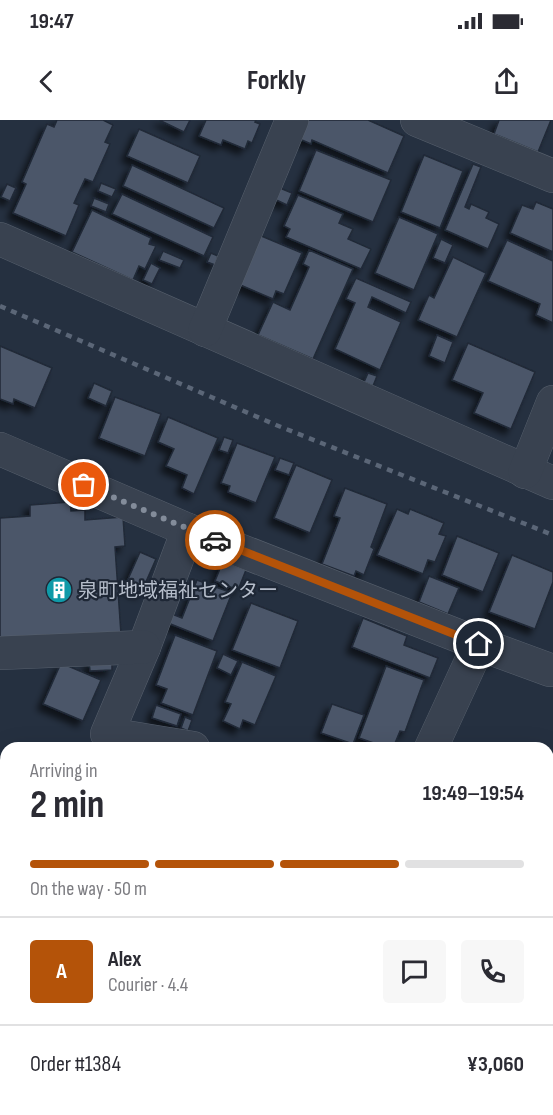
<!DOCTYPE html>
<meta charset="utf-8">
<style>
body{margin:0;font-family:"Sofia Sans Condensed","Noto Sans JP",sans-serif;background:#f7f7f7;color:#2b2b33;height:100vh;display:flex;flex-direction:column;font-size:22px;white-space:nowrap}
*{box-sizing:border-box;margin:0}
p{font-size:20px;color:#7c7c81}
.icon{flex:none;width:33px;height:33px;fill:none;stroke:currentColor;stroke-width:2;stroke-linecap:round;stroke-linejoin:round}
.map{position:relative;flex:1;overflow:hidden}
.drawer{position:absolute;left:0px;top:622px;width:554px;height:374px;display:flex;flex-direction:column;background:#fff;border-radius:18px 18px 0 0;box-shadow:0 6px 24px #0002}
.drawer>*{flex:none}
.pin{position:absolute;display:grid;place-items:center;width:51px;height:51px;color:#fff;margin:-26px;border:3px solid #fff;border-radius:50%;box-shadow:0 2px 6px #0007}
.courier{position:absolute;display:grid;place-items:center;width:60px;height:60px;margin:-30px;border:4px solid #b45309;border-radius:50%;background:#fff;color:#222;box-shadow:0 2px 8px #0007}
.overview em{font-style:normal;font-weight:700}
.overview div{display:flex;flex-direction:column-reverse}
.overview{display:flex;align-items:center;justify-content:space-between;height:102px;padding:0 30px}
h1{font-size:39px;font-weight:700;line-height:45px}
.bar{display:grid;grid-template-columns:repeat(4,1fr);gap:9px 6px;align-content:center;height:72px;padding:0 30px}
.bar i{height:8px;border-radius:4px;background:#e1e1e2}
.bar .on{background:#b45309}
.bar p{grid-column:span 4}
.line{display:flex;align-items:center;gap:15px;padding:0 30px;border-top:2px solid #e1e1e2}
.line div{flex:1}
.round{display:grid;place-items:center;flex:none;width:63px;height:63px;border-radius:6px;background:#f7f7f7}
.status{display:flex;justify-content:space-between;align-items:center;height:42px;padding:0 30px;background:#fff;direction:ltr}
.status svg{height:16px;fill:currentColor}
header{display:flex;justify-content:space-between;align-items:center;height:78px;padding:0 30px;background:#fff;font-size:27px;font-weight:700}
.map>svg:first-child{display:block}
</style>
<div class="status"><b>19:47</b><svg viewBox="0 0 49 12"><path d="M0 12V9h3v3zM5 12V6h3v6zM10 12V3h3v9zM15 12V0h3v12zM26 1h20v11H26zM47 4h2v5h-2z"/></svg></div>
<header><svg class="icon" aria-label="back" viewBox="0 0 24 24"><path d="M15 5l-7 7 7 7"/></svg>Forkly<svg class="icon" aria-label="share" viewBox="0 0 24 24"><path d="M12 15V3M7 8l5-5 5 5M5 13v7h14v-7"/></svg></header>
<div class="map">
<svg width="553" height="995" viewBox="0 0 553 995">
<defs>
<filter id="shadow"><feDropShadow dx="-5.5" dy="5.5" stdDeviation="3" flood-color="#0009"/></filter>
</defs>
<rect width="100%" height="100%" fill="#253040"/>
<g fill="#4b5769" stroke="#202937" stroke-width="1.5" filter="url(#shadow)">
<path d="M57,0H103L113,5L105,22L110,24L93,62L85,59L74,83L79,85L66,116L13,93L26,64L22,62L47,4L54,7Z"/>
<path d="M159,0H190L184,12Z"/>
<path d="M206,0H256L255,2L260,4L252,23L248,21L245,29L223,20L221,25L199,16Z"/>
<path d="M303,0H368L404,16L388,53L312,20L311,24L295,17Z"/>
<path d="M499,0H551L538,32L494,14Z"/>
<path d="M139,9L200,36L188,63L127,36Z"/>
<path d="M316,30L391,60L373,102L299,71Z"/>
<path d="M424,35L463,51L440,108L401,92Z"/>
<path d="M473,44L481,47L465,87L469,89L471,84L489,92L486,98L499,104L488,129L445,110Z"/>
<path d="M132,45L224,88L214,108L123,66Z"/>
<path d="M101,63L116,69L112,77L98,71Z"/>
<path d="M7,64L16,68L10,81L1,77Z"/>
<path d="M275,66L292,73L287,85L270,77Z"/>
<path d="M122,74L213,117L204,136L112,94Z"/>
<path d="M298,75L343,94L339,103L353,109L348,119L371,129L361,149L286,117L290,109L284,106Z"/>
<path d="M94,78L109,84L106,92L91,86Z"/>
<path d="M536,82L553,89V132L510,113L522,85L533,89Z"/>
<path d="M92,90L151,118L149,124L156,126L145,149L139,146L133,160L72,132Z"/>
<path d="M399,97L438,114L414,170L375,153Z"/>
<path d="M259,115L302,133L284,174L276,171L273,179L238,164Z"/>
<path d="M441,119L453,125L445,143L433,138Z"/>
<path d="M507,120L553,141V203L536,195L540,184L488,161Z"/>
<path d="M309,130L353,149L313,239L258,215L273,182L290,190L309,147L303,144Z"/>
<path d="M163,131L184,140L180,148L159,140Z"/>
<path d="M211,133L218,136L215,145L207,142Z"/>
<path d="M453,137L486,153L457,217L418,200L429,175L434,178Z"/>
<path d="M151,143L160,148L152,164L143,160Z"/>
<path d="M356,158L411,182L406,193L372,177L368,187L401,202L380,250L335,229L355,183L346,179Z"/>
<path d="M437,215L453,222L445,243L429,236Z"/>
<path d="M468,223L535,252L511,309L474,293L483,273L452,260Z"/>
<path d="M0,226L52,248L35,288L14,279L13,284L0,279Z"/>
<path d="M368,253L377,256L373,266L364,262Z"/>
<path d="M94,263L112,271L106,286L88,278Z"/>
<path d="M115,277L161,294L145,336L99,318Z"/>
<path d="M168,297L218,318L194,374L182,368L187,355L166,346L174,329L158,322Z"/>
<path d="M224,317L233,320L228,333L219,330Z"/>
<path d="M237,323L275,337L256,383L228,372L230,366L221,363Z"/>
<path d="M280,338L294,343L289,355L275,350Z"/>
<path d="M296,345L332,360L310,413L274,398Z"/>
<path d="M345,368L387,384L371,427L374,429L364,455L356,451L354,456L322,444L340,398L334,396Z"/>
<path d="M70,382L71,391L85,390V400L123,397L125,426L115,427L121,514L0,522V398L30,396V385Z"/>
<path d="M397,389L408,394L410,389L444,403L439,414L446,416L435,442L428,440L423,454L377,435Z"/>
<path d="M457,416L499,433L483,472L442,455Z"/>
<path d="M140,432L156,439L141,473L125,466Z"/>
<path d="M512,435L553,452V462L535,509L489,492Z"/>
<path d="M223,441L246,450L238,470L215,461Z"/>
<path d="M429,456L459,468L448,494L419,482Z"/>
<path d="M197,460L232,473L213,521L168,503L172,494L182,498Z"/>
<path d="M251,483L298,501L280,548L232,530Z"/>
<path d="M363,498L407,516L404,525L438,538L430,558L352,527Z"/>
<path d="M175,515L217,531L193,595L161,583L167,569L156,565Z"/>
<path d="M223,534L238,541L231,555L217,548Z"/>
<path d="M112,540V550L90,551L89,541Z"/>
<path d="M242,542L276,556L255,605L243,600L240,609L223,601L231,584L225,582Z"/>
<path d="M61,543L101,560L83,601L43,584Z"/>
<path d="M386,546L424,560L405,612L400,611L393,628H388L359,618Z"/>
<path d="M332,584L364,595L353,624L321,613Z"/>
<path d="M156,585L181,594L177,606L152,598Z"/>
<path d="M185,597L192,600L188,611L181,608Z"/>
<path d="M548,780L553,787V804L548,808Z"/>
<path d="M548,839L553,845V879L548,883Z"/>
<path d="M6,882V923L0,921V901Z"/>
<path d="M553,942V980L548,984V946Z"/>
<path d="M167,990H211L204,995H170Z"/>
<path d="M307,990H358L351,995H311Z"/>
<path d="M369,990H411L414,995H371L368,991Z"/>
<path d="M420,990H482L476,995H424Z"/>
<path d="M511,990H540L544,995H514Z"/>
</g>
<g fill="none" stroke-linecap="round" stroke-linejoin="round">
<defs>
<g id="minor">
<path d="M417,0L553,56"/>
<path d="M0,119L553,363"/>
<path d="M205,210L292,0"/>
<path d="M0,329L188,410L479,524L550,550H553"/>
<path d="M525,352L553,282"/>
<path d="M188,410L144,527L107,614L193,628"/>
<path d="M0,533L144,527"/>
<path d="M431,628L479,524"/>
</g>
</defs>
<use href="#minor" stroke="#57606d" stroke-width="34"/>
<use href="#minor" stroke="#394250" stroke-width="33"/>
<path stroke="#5b6677" stroke-width="4.5" stroke-dasharray="6 6" stroke-linecap="butt" d="M0,186L276,305L553,415"/>
</g>
<g fill="none" stroke-linecap="round" stroke-linejoin="round">
<path stroke="#838c9a" stroke-width="6" stroke-dasharray="0 10.8" d="M84,365L215,420"/>
<path stroke="#b45309" stroke-width="8" d="M215,420L479,524"/>
</g>
<defs>
<symbol id="building-disc" viewBox="-11 -11 22 22"><circle r="9.5" fill="#0f9aa8" stroke="#1e2735"/><path d="M-4-6H4V6H1V3H-1V6H-4ZM-2.5-4.3h1.7v1.8h-1.7ZM.8-4.3h1.7v1.8H.8ZM-2.5-1h1.7V.8h-1.7ZM.8-1h1.7V.8H.8Z" fill="#fff"/></symbol>
</defs>
<g fill-rule="evenodd">
<use href="#building-disc" x="44" y="455" width="30" height="30"/>
</g>
<g text-anchor="middle" stroke-width="4.5" stroke-linejoin="round" paint-order="stroke">
<g font-size="20" fill="#b5bdca" stroke="#1e2735" text-anchor="start">
<text x="78" y="477">泉町地域福祉センター</text>
</g>
</g>
</svg>
<div class="pin" style="left:84px;top:365px;background:#ea580c"><svg class="icon" aria-label="bag" viewBox="0 0 24 24"><path d="M5 8h14l-1 12H6zM9 8a3 3 0 0 1 6 0"/></svg></div>
<div class="pin" style="left:479px;top:524px;background:#1f2937"><svg class="icon" aria-label="home" viewBox="0 0 24 24"><path d="M3 11l9-7 9 7M6 9v11h12V9"/></svg></div>
<div class="courier" style="left:215px;top:420px"><svg class="icon" aria-label="car" viewBox="0 0 24 24"><path d="M5 17H2v-5l4-1 3-4h7l3 4 3 1v5h-3M9 17h6M6 11h13"/><circle cx="7" cy="17" r="2"/><circle cx="17" cy="17" r="2"/></svg></div>
<section class="drawer">
<div class="overview"><div><h1>2 min</h1><p>Arriving in</p></div><em>19:49–19:54</em></div>
<div class="bar"><i class="on"></i><i class="on"></i><i class="on"></i><i></i><p>On the way · 50 m</p></div>
<div class="line" style="height:108px"><b class="round" style="background:#b45309;color:#fff">A</b><div><b>Alex</b><p>Courier · 4.4</p></div><a class="round"><svg class="icon" aria-label="chat" viewBox="0 0 24 24"><path d="M4 5h16v11H9l-5 4z"/></svg></a><a class="round"><svg class="icon" aria-label="phone" viewBox="0 0 24 24"><path d="M5 4h4l2 5-3 2q2 4 5 5l2-3 5 2v4C11 20 4 13 5 4z"/></svg></a></div>
<div class="line" style="height:78px"><div>Order #1384</div><b>¥3,060</b></div>
</section>
</div>
